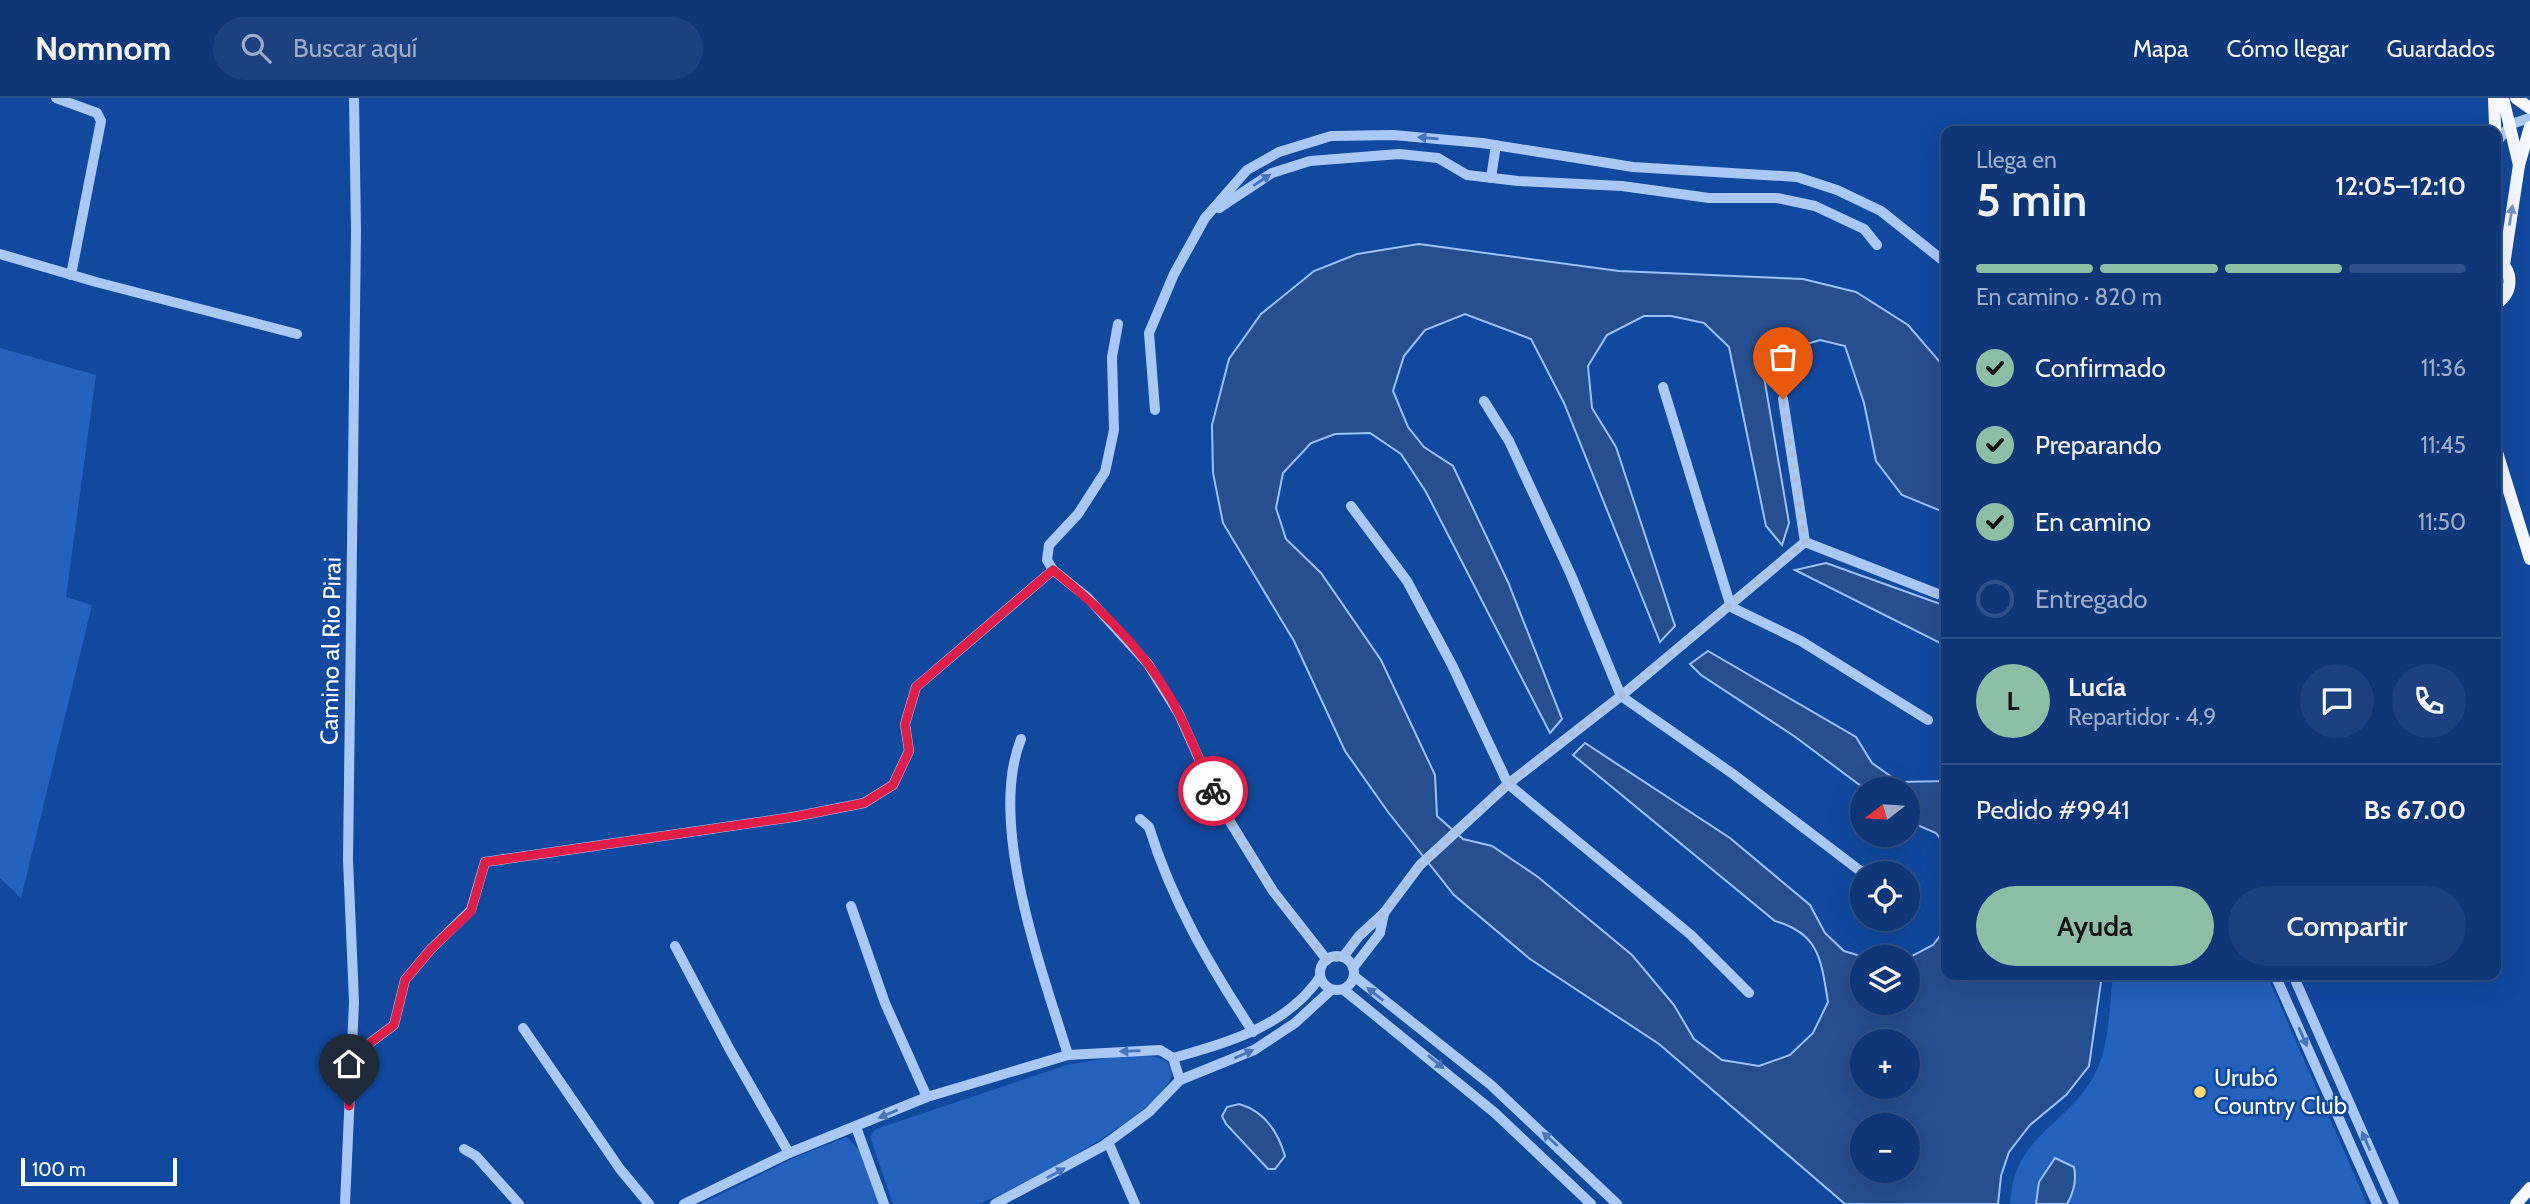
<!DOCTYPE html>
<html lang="es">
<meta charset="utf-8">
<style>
body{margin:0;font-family:Cabin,sans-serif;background:#1b427f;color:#f1f3f6;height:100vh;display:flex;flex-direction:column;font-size:26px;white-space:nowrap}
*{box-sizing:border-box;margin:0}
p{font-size:23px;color:#9aacc6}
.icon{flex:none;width:38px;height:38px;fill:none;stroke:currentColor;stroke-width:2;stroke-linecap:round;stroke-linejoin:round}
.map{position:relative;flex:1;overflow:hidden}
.sheet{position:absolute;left:1941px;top:28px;width:560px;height:854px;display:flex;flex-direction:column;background:#0d3777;border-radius:14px;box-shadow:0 7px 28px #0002,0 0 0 2px #2d5189}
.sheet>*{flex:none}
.needle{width:46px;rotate:253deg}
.controls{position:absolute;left:1850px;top:679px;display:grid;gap:14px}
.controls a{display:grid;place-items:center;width:70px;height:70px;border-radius:50%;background:#0d3777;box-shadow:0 7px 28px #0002,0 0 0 2px #2d5189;font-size:35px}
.scale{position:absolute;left:21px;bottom:18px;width:156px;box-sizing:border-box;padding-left:7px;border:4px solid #fff;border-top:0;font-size:19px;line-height:24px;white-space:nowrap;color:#fff;-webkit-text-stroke:5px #11499f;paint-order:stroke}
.pin{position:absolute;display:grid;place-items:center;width:60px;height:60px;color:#fff;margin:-72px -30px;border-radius:50% 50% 50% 0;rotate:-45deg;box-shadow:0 0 7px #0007}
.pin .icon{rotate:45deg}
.courier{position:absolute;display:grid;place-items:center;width:70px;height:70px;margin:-35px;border:5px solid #e11d48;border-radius:50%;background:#fff;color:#222;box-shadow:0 2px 9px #0007}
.overview em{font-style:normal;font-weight:600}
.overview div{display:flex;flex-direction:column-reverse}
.overview{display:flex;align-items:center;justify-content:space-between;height:119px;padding:0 35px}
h1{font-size:46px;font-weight:600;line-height:52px}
.bar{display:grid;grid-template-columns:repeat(4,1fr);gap:10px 7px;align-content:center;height:84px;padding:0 35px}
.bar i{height:9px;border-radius:5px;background:#2d5189}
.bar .active{background:#8abfa5}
.bar p{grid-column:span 4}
.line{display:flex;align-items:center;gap:18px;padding:0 35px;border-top:2px solid #2d5189}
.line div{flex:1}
.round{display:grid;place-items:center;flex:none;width:74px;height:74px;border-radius:37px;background:#1b427f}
ol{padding:0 35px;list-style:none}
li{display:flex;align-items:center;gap:21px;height:77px}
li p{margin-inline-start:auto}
li .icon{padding:7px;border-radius:50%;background:#8abfa5;color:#111;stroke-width:4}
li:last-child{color:#9aacc6}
li i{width:38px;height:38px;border:4px solid #2d5189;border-radius:50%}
.button{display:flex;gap:14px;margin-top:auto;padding:14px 35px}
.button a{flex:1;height:80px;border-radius:42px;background:#8abfa5;color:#111;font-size:28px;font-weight:600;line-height:80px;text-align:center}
.button a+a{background:#1b427f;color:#f1f3f6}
header{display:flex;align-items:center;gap:42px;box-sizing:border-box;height:98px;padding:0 35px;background:#0d3777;border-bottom:2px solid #2d5189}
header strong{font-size:33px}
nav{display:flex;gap:38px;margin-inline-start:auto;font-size:24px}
.search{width:490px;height:63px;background:#1b427f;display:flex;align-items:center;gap:18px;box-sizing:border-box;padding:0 24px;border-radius:38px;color:#9aacc6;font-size:26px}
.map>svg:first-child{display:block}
</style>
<header>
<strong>Nomnom</strong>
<div class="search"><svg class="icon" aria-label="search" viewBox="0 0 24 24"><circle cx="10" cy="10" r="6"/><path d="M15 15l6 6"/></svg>Buscar aquí</div>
<nav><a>Mapa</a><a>Cómo llegar</a><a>Guardados</a></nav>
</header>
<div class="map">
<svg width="2530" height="1106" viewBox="0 0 2530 1106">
<rect width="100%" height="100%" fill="#11499f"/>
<g fill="#2462be">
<path d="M0,250L96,277L66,499L92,507L21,800L0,780Z"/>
<path d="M2113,877H2267L2367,1106H2010C2014,1039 2060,1032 2091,983C2110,953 2109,911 2113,877Z"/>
<path d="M1118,958C1130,958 1150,956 1161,961C1223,987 1002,1099 978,1106C956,1106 917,1106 893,1106L870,1038L876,1031L1067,967Z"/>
<path d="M847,1039L859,1052L879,1106H701L798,1058Z"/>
</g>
<g fill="#254f8f" stroke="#9ac2f8" stroke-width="2" fill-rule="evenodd">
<path d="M1419,146L1619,173L1803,181L1856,194L1908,227L1946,271V415L1902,397L1876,363L1864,305L1845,248L1820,242L1774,256L1763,273L1789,425L1782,447L1766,428L1729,249L1704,225L1671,218H1644L1607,237L1588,268L1592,310L1616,349L1675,528L1660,544L1564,305L1531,241L1465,216L1425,232L1404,258L1393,293L1408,329L1424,349L1453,368L1508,484L1562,621L1550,635L1426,394L1401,356L1370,335L1335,336L1311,345L1283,375L1276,410L1286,441L1321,475L1381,562L1435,677L1437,718L1463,741L1492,748L1538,779L1632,857L1674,907L1694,941L1722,962L1759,968L1790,957L1813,935L1828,904C1821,862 1820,836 1775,823L1573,657L1585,645L1730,740L1810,807L1825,835L1844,853L1864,859L1862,905H1908V860L1933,847L1946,830V877H2102L2089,968L2066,997L2030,1027L2009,1054L2001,1078L1998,1106H1845L1659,946L1530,861L1454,797L1388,714L1345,653L1294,543L1223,425L1213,375L1212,327L1229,261L1261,216L1314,173L1357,156ZM1862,943H1908V989H1862ZM1862,1027H1908V1073H1862Z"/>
<path d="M1826,465L1946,508V548L1795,472Z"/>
<path d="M1708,553L1856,639L1872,665L1899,684L1946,683V748L1936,735L1908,723V691H1865L1794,638L1701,577L1690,566Z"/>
<path d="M1239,1006C1264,1013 1278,1034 1285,1058L1275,1071H1268L1226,1026L1222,1018L1227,1009Z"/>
<path d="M2055,1060L2074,1069C2077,1083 2074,1094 2067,1106H2036L2039,1084Z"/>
</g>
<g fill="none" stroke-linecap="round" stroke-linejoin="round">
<g stroke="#a8c8f5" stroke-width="10">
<path d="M56,0L97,15L101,23L71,177"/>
<path d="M2497,44L2511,26L2530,20"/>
<path d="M1491,80L1496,47"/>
<path d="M1219,110L1272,75L1310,63L1399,56L1438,60L1467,77L1518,83L1622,88L1709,100H1777L1815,108L1864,131L1877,147"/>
<path d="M0,156L96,184L297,236"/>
<path d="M1118,226L1112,259L1114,332L1105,374L1078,416L1049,447L1047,462L1053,472L1088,500L1148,566L1179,616L1219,706L1273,793L1327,862"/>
<path d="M1663,289L1731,509L1801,543L1928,622"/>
<path d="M1783,301L1805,444L1938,496"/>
<path d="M1484,303L1509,343L1571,477L1621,598L1733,676L1863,775"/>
<path d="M1155,312L1149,235L1174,176L1205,120L1247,72L1279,54L1331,38L1393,37L1482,45L1633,69L1797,79L1837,92L1881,113L1946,165"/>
<path d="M1351,408L1407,483L1452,567L1508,686L1691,837L1749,895"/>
<path d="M1021,641C987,726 1042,872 1068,957"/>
<path d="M1140,721L1149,729C1172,804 1210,868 1253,934"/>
<path d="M851,808L885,905L927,999"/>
<path d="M675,848L730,952L789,1055"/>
<circle cx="1337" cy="875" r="17"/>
<path d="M1343,859L1359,838L1384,815L1420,767L1508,686L1621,598L1805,444"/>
<path d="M1353,870L1380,835L1384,815"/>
<path d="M2275,877L2377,1106"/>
<path d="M2293,877L2394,1106"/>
<path d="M1354,878L1491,987L1617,1106"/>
<path d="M1344,892L1495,1015L1591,1106"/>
<path d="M523,930L620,1071L649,1106"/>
<path d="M351,959L394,927L405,882L431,851L471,812L485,764L793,719L864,705L893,687L909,653L905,626L916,589L1053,472"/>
<path d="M1173,960C1228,944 1286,929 1320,879"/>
<path d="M856,1029L884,1106"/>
<path d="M1108,1044L1135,1106"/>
<path d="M464,1051L476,1058L519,1106"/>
<path d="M345,1106L354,904L348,762L356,133L354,0"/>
<path d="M684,1106L789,1055L927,999L1068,957L1160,952L1173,960L1180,982"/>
<path d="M995,1106L1103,1048L1149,1014L1180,982L1254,952L1295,925L1331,892"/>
</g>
<g stroke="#f6f9ff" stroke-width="12">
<path d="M2494,0L2496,52"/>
<path d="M2503,0L2519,67"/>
<path d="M2516,0L2530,10"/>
<path d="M2496,161C2514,172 2514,194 2496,206"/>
<path d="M2504,167L2519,67L2530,29"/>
<path d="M2496,351L2530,461"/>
<path d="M2516,1106L2530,1090"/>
</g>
</g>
<defs><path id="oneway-solid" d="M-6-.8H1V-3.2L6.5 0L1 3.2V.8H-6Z" transform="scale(1.75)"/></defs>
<g fill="#4675bd">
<use href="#oneway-solid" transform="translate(1428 40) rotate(-175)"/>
<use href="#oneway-solid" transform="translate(1262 82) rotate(-34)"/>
<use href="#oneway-solid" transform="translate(1375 896) rotate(-141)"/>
<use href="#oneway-solid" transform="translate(2303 939) rotate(66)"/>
<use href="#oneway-solid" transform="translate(1130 953) rotate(178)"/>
<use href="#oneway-solid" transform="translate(1244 956) rotate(-24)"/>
<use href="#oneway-solid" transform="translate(1436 964) rotate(40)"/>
<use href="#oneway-solid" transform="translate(888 1016) rotate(157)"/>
<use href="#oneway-solid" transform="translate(1550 1041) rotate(-138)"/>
<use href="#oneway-solid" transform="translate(2366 1043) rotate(-114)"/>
<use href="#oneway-solid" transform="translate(1056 1075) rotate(-29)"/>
</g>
<use fill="#7898ca" href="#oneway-solid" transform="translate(2511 117) rotate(-81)"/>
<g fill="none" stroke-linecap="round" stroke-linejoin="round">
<path stroke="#acbfdd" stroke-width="7" stroke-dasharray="0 12.6" d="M1213,693L1273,793L1327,862L1343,859L1359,838L1384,815L1420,767L1507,686L1621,598L1805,444L1783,301"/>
<path stroke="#e11d48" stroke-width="9" d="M349,1008L351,959L394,927L405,882L431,851L471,813L485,764L793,719L864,705L893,687L909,653L905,626L916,589L1053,472C1104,512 1152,560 1180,618C1192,643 1202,668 1213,693"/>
</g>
<circle fill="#ffdb6c" stroke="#11499f" stroke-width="2.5" cx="2200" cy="994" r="7"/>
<g text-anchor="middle" stroke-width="5" stroke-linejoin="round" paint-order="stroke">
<g font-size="24" fill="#fff" stroke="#11499f">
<text transform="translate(331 553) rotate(-89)" y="8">Camino al Rio Pirai</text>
</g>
<g font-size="24" fill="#fff" stroke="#11499f" text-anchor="start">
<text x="2214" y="988">Urubó<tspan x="2214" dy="28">Country Club</tspan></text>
</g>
</g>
</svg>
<div class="controls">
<a><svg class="needle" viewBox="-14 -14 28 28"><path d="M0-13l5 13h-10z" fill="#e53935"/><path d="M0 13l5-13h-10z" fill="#9aacc6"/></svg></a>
<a><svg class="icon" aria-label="locate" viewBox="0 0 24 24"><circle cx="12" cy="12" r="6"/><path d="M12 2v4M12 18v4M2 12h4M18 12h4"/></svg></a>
<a><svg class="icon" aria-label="layers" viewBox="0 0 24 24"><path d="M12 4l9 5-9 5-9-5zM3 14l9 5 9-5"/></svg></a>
<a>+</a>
<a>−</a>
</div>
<div class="scale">100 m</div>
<div class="pin" style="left:1783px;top:301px;background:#ea580c"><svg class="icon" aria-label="bag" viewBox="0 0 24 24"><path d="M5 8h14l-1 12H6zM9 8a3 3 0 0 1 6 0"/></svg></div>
<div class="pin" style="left:349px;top:1008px;background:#1f2937"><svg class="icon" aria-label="home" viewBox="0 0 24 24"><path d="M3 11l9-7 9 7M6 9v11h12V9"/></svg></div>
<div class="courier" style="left:1213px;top:693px"><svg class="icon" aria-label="bike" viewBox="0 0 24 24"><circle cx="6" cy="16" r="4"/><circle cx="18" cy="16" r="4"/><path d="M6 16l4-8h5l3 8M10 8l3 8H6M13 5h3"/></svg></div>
<section class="sheet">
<div class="overview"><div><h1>5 min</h1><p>Llega en</p></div><em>12:05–12:10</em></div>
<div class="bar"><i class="active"></i><i class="active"></i><i class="active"></i><i></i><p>En camino · 820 m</p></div>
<ol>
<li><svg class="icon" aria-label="check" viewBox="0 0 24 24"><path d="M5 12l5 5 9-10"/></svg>Confirmado<p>11:36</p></li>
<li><svg class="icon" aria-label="check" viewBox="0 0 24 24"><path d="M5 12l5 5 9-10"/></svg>Preparando<p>11:45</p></li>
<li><svg class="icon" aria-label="check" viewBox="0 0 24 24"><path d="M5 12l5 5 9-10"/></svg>En camino<p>11:50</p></li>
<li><i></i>Entregado</li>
</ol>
<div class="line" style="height:126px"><b class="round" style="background:#8abfa5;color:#111">L</b><div><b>Lucía</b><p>Repartidor · 4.9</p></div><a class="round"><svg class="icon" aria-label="chat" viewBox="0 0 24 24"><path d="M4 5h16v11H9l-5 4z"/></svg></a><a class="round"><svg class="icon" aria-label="phone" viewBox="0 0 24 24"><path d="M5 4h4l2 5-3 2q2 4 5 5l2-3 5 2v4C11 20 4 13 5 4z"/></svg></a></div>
<div class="line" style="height:91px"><div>Pedido #9941</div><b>Bs 67.00</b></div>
<div class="button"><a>Ayuda</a><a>Compartir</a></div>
</section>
</div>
